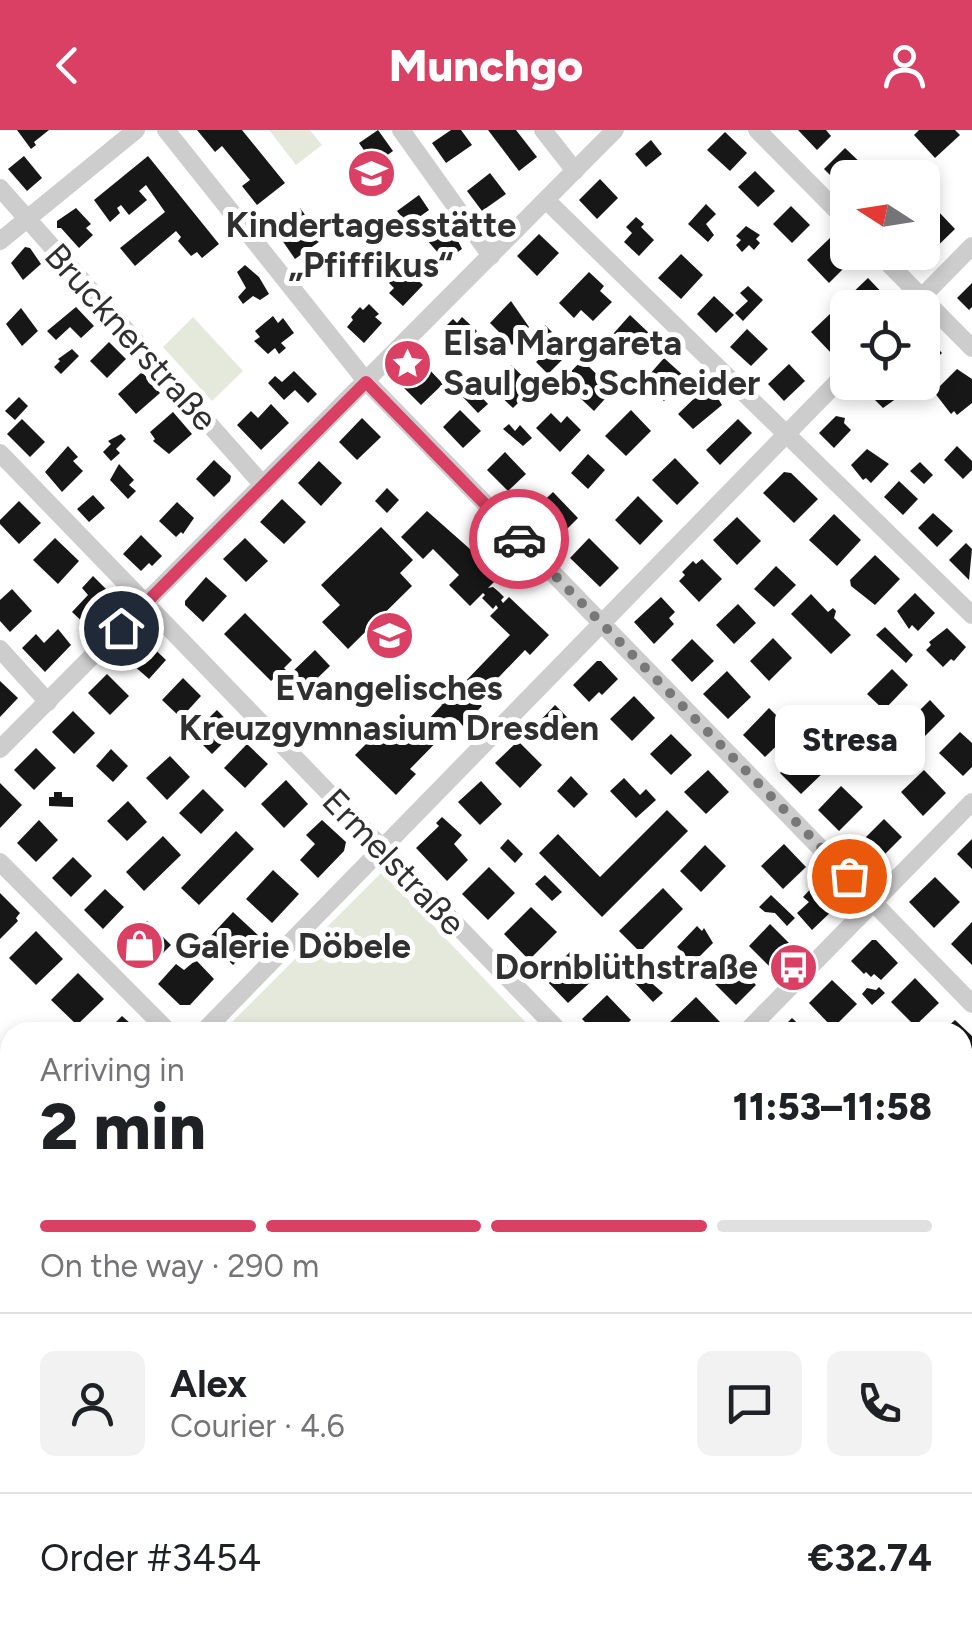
<!DOCTYPE html>
<meta charset="utf-8">
<style>
body{margin:0;font-family:Figtree,sans-serif;background:#f2f2f2;color:#202124;height:100vh;display:flex;flex-direction:column;font-size:38px;white-space:nowrap}
*{box-sizing:border-box;margin:0}
p{font-size:32px;color:#757577}
.icon{flex:none;width:55px;height:55px;fill:none;stroke:currentColor;stroke-width:2;stroke-linecap:round;stroke-linejoin:round}
.map{position:relative;flex:1;overflow:hidden}
.drawer{position:absolute;left:0px;top:892px;width:972px;height:622px;display:flex;flex-direction:column;background:#fff;border-radius:30px 30px 0 0;box-shadow:0 5px 15px #0003}
.drawer>*{flex:none}
.needle{width:65px;rotate:282deg}
.controls{position:absolute;left:830px;top:30px;display:grid;gap:20px}
.controls a{display:grid;place-items:center;width:110px;height:110px;border-radius:15px;background:#fff;box-shadow:0 5px 15px #0003;font-size:50px}
.pin{position:absolute;display:grid;place-items:center;width:85px;height:85px;color:#fff;margin:-42px;border:5px solid #fff;border-radius:50%;box-shadow:0 2px 10px #0007}
.courier{position:absolute;display:grid;place-items:center;width:100px;height:100px;margin:-50px;border:8px solid #d94063;border-radius:50%;background:#fff;color:#222;box-shadow:0 2px 12px #0007}
.bubble{position:absolute;height:70px;border-radius:15px;background:#fff;box-shadow:0 5px 15px #0003;font-size:32px;font-weight:800;line-height:70px;text-align:center}
.overview em{font-style:normal;font-weight:800}
.overview div{display:flex;flex-direction:column-reverse}
.overview{display:flex;align-items:center;justify-content:space-between;height:170px;padding:0 40px}
h1{font-size:65px;font-weight:800;line-height:75px}
.bar{display:grid;grid-template-columns:repeat(4,1fr);gap:15px 10px;align-content:center;height:120px;padding:0 40px}
.bar i{height:12px;border-radius:8px;background:#e0e0e0}
.bar .active{background:#d94063}
.bar p{grid-column:span 4}
.line{display:flex;align-items:center;gap:25px;padding:0 40px;border-top:2px solid #e0e0e0}
.line div{flex:1}
.round{display:grid;place-items:center;flex:none;width:105px;height:105px;border-radius:15px;background:#f2f2f2}
header{display:flex;justify-content:space-between;align-items:center;height:130px;padding:0 40px;background:#d94063;color:#fff;font-size:45px;font-weight:800}
.map>svg:first-child{display:block}
</style>
<header><svg class="icon" aria-label="back" viewBox="0 0 24 24"><path d="M15 5l-7 7 7 7"/></svg>Munchgo<svg class="icon" aria-label="person" viewBox="0 0 24 24"><circle cx="12" cy="8" r="4"/><path d="M4 21q1-7 8-7t8 7"/></svg></header>
<div class="map">
<svg width="972" height="1513" viewBox="0 0 972 1513">
<rect width="100%" height="100%" fill="#fff"/>
<g fill="#e5e9dc">
<path d="M269,0H310L322,15L296,35Z"/>
<path d="M193,187L243,241L212,271L163,217Z"/>
<path d="M381,743L404,765L535,902H236L230,894Z"/>
</g>
<g fill="#171717">
<path d="M17,0H49L34,12L36,15L31,19Z"/>
<path d="M197,0H242L285,53L257,75L242,56L250,50L222,16L215,22Z"/>
<path d="M378,0L393,21L374,35L359,13Z"/>
<path d="M451,0H461L472,15L446,33L432,13Z"/>
<path d="M488,0H516L537,27L519,41Z"/>
<path d="M798,0H826L831,6L817,20Z"/>
<path d="M919,0H955L960,5L935,28L914,5Z"/>
<path d="M725,2L747,23L730,41L707,20Z"/>
<path d="M651,10L662,24L646,37L635,24Z"/>
<path d="M845,18L866,38L857,48H848L845,60L824,39Z"/>
<path d="M24,26L42,48L27,61L8,39Z"/>
<path d="M148,26L219,114L202,128L197,122L191,126L178,111L181,107L176,101L135,136L120,118L165,82L146,55L139,61L147,70L129,85L121,75L117,78L120,83L110,92L94,70Z"/>
<path d="M755,41L775,61L758,77L738,57Z"/>
<path d="M490,43L506,64L482,81L467,61Z"/>
<path d="M600,49L618,68L597,89L579,70Z"/>
<path d="M419,65L429,80L408,95L397,81Z"/>
<path d="M706,74L716,84L706,94L714,105L708,112L688,94Z"/>
<path d="M791,76L810,95L792,113L773,94Z"/>
<path d="M76,78L91,94L86,98L93,105L79,118L61,98H57V91Z"/>
<path d="M300,78L323,109L295,129L273,97Z"/>
<path d="M937,80L955,99L922,131L914,122H922V94Z"/>
<path d="M636,87L644,94L641,97L654,110L639,126L624,112L632,103L626,97Z"/>
<path d="M445,96L451,103L453,101L462,119L445,131L427,110Z"/>
<path d="M746,96L760,105L756,109L760,113L754,120L749,115L742,122L736,115L741,110L736,106Z"/>
<path d="M539,104L559,123L537,146L517,126Z"/>
<path d="M830,108L852,130L829,153L807,130Z"/>
<path d="M25,117L30,118L41,134L23,150L11,133Z"/>
<path d="M681,124L703,145L681,169L658,148Z"/>
<path d="M245,135L259,147L269,164L260,170L253,166L243,174L238,167L246,158L237,142Z"/>
<path d="M401,141L406,146L410,142L423,155L403,176L389,163L394,158L389,153Z"/>
<path d="M589,142L604,156L600,161L612,172L593,191L581,180L574,188L559,173Z"/>
<path d="M868,148L888,169L880,178H854L846,169Z"/>
<path d="M972,153V177L969,180L957,168Z"/>
<path d="M748,156L763,170L743,191L735,183L748,171L740,163Z"/>
<path d="M714,166L734,185L716,203L697,184Z"/>
<path d="M511,171L529,197L512,215L490,193Z"/>
<path d="M369,174L379,184L375,187L382,193L364,213L347,197L353,190L351,187L360,177L363,180Z"/>
<path d="M76,177L94,196L81,208L70,197L56,210L47,201Z"/>
<path d="M21,178L38,201L22,216L6,194Z"/>
<path d="M831,183L848,201V211L833,225L811,202Z"/>
<path d="M630,185L651,205L634,223L613,204Z"/>
<path d="M273,186L278,193L283,188L294,203L281,213L286,218L279,224L275,218L268,224L254,211L260,207L255,201Z"/>
<path d="M462,187L477,201L471,208L478,215L473,221L465,213L458,221L443,207L449,201L445,197L453,189L457,193Z"/>
<path d="M545,195L571,221L548,244L536,232L547,222L532,208Z"/>
<path d="M747,199L768,219L751,236L730,217Z"/>
<path d="M922,202L942,223L922,242Z"/>
<path d="M109,212L126,229L107,248L90,231Z"/>
<path d="M72,219L79,226L61,244L54,237L60,231L58,229Z"/>
<path d="M664,228L685,247L664,271L643,252Z"/>
<path d="M582,230L613,260L594,281L562,251Z"/>
<path d="M789,234L805,251L784,271L768,254Z"/>
<path d="M511,235L534,257L513,278L490,256Z"/>
<path d="M414,236L421,243L427,237L443,254L421,275L398,252Z"/>
<path d="M957,239L972,249V273L957,285L954,281L951,284L934,262Z"/>
<path d="M294,241L317,264L308,273L295,260L284,270L268,253L275,246L282,252Z"/>
<path d="M142,242L160,263L136,284L118,264Z"/>
<path d="M871,252H897L902,258L894,266L897,268L883,278L864,259Z"/>
<path d="M471,256L488,274L478,283L461,265Z"/>
<path d="M705,258L712,265L714,262L722,275L693,299L678,284Z"/>
<path d="M19,267L28,276L15,290L5,281Z"/>
<path d="M271,274L289,293L261,320L237,295L251,281L258,288Z"/>
<path d="M460,280L481,301L463,318L443,297Z"/>
<path d="M631,280L651,301L626,326L605,306Z"/>
<path d="M173,282L192,304L169,324L153,311L155,309L150,302Z"/>
<path d="M551,283L561,293L567,286L581,300L560,322L536,298Z"/>
<path d="M836,286L845,288L844,293L851,300L834,318L819,303Z"/>
<path d="M362,288L381,307L357,330L339,312Z"/>
<path d="M22,289L45,312L30,327L7,304Z"/>
<path d="M738,289L752,303L720,335L706,320Z"/>
<path d="M509,294L515,301L520,295L532,308L523,316L503,299Z"/>
<path d="M121,304L126,309L116,319L120,323L111,331L103,322L111,314L108,311Z"/>
<path d="M68,316L78,327L73,331L83,341L62,362L45,342Z"/>
<path d="M957,316L972,331V340L963,349L944,330Z"/>
<path d="M867,319L889,334L871,353L866,348L863,350L851,335Z"/>
<path d="M505,322L526,344L508,361L487,340Z"/>
<path d="M588,324L605,340L588,359L571,343Z"/>
<path d="M675,328L699,353L677,375L652,350Z"/>
<path d="M214,330L231,346L230,351L214,367L196,349Z"/>
<path d="M319,331L342,353L321,376L298,353Z"/>
<path d="M920,332L933,345L924,354L910,341Z"/>
<path d="M119,334L134,350L129,355L136,361L128,369L110,350Z"/>
<path d="M784,342L791,343L818,369L794,393L763,363Z"/>
<path d="M899,351L918,369L903,385L884,367Z"/>
<path d="M387,358L399,370L387,383L375,371Z"/>
<path d="M553,362L578,388L554,412L529,385Z"/>
<path d="M93,365L105,378L89,392L77,379Z"/>
<path d="M638,366L663,391L640,415L615,390Z"/>
<path d="M282,369L306,392L284,414L260,392Z"/>
<path d="M19,371L41,393L19,414L0,394V390Z"/>
<path d="M177,372L194,388L183,404L181,402L176,407L159,391Z"/>
<path d="M427,381L479,427L476,430L496,450L488,458L493,457L499,462L504,467L501,470L503,473L509,467L549,505L530,525L525,520L476,571L482,576L463,596L458,590L410,639L416,644L396,665L355,625L376,604L387,615L399,604L407,612L442,575L430,563L449,543L462,555L510,505L490,486L498,478L496,475L493,479L482,468L485,465L483,463L470,476L449,455L459,445L433,419L423,429L401,407Z"/>
<path d="M933,383L953,401L937,417L918,398Z"/>
<path d="M834,384L861,410L837,436L809,410Z"/>
<path d="M737,387L761,411L737,435L713,410Z"/>
<path d="M381,397L413,430L400,443L412,456L348,519L322,492L340,475L321,455Z"/>
<path d="M141,405L162,426L152,436L149,433L141,441L123,424Z"/>
<path d="M55,408L79,431L58,454L33,430Z"/>
<path d="M245,408L268,431L246,452L223,429Z"/>
<path d="M589,408L619,438L600,457L570,428Z"/>
<path d="M966,413L972,419L969,450L949,430Z"/>
<path d="M875,425L900,449L875,475L851,456L850,450Z"/>
<path d="M702,429L722,449L699,472L679,451L685,445L682,442L693,431L696,434Z"/>
<path d="M776,436L796,455L774,477L754,459Z"/>
<path d="M93,446L116,469L88,497L72,482L88,465L82,458Z"/>
<path d="M206,447L227,466L203,492L185,475V471Z"/>
<path d="M12,459L32,481L10,502L0,491V470Z"/>
<path d="M915,463L935,483L918,501L912,495L909,499L897,481Z"/>
<path d="M811,464L828,482L833,478L836,481L834,488L851,505L831,524L791,484Z"/>
<path d="M661,467L675,482L669,488L674,494L654,514L634,492Z"/>
<path d="M738,474L756,493L734,514L716,495Z"/>
<path d="M245,483L292,530L284,538L290,544L315,520L330,536L298,567L283,552L286,549L280,543L271,551L224,504Z"/>
<path d="M885,497L913,525L906,533L876,505Z"/>
<path d="M947,498L966,517L954,531L951,529L943,537L926,520L931,515L929,512Z"/>
<path d="M58,499L71,515L45,542L22,518L36,504L44,513Z"/>
<path d="M143,508L166,530L149,549L125,528Z"/>
<path d="M773,508L792,528L769,551L750,531Z"/>
<path d="M692,509L714,531L692,552L671,530Z"/>
<path d="M597,531H601L618,549L602,565L599,562L589,572L573,555Z"/>
<path d="M892,539L908,555L884,580L867,564Z"/>
<path d="M727,541L751,567L728,589L703,564Z"/>
<path d="M107,544L129,566L110,585L88,563Z"/>
<path d="M183,548L201,566L181,588L162,570Z"/>
<path d="M0,551L18,568L0,587Z"/>
<path d="M634,566L655,588L632,611L610,589Z"/>
<path d="M930,570L945,586L923,608L908,592Z"/>
<path d="M555,575L574,594L569,599L572,602L554,615L535,596Z"/>
<path d="M769,578L792,601L765,627L743,605Z"/>
<path d="M217,580L236,600L212,624L192,604Z"/>
<path d="M73,581L95,603L74,624L52,602Z"/>
<path d="M849,582L866,598L841,623L825,606Z"/>
<path d="M960,602L972,613V637L963,646L939,623Z"/>
<path d="M671,604L692,625L671,645L650,624Z"/>
<path d="M518,611L542,635L520,658L495,633Z"/>
<path d="M247,614L268,634L245,658L224,638Z"/>
<path d="M36,618L56,638L34,660L14,640Z"/>
<path d="M805,618L826,640L801,664L780,643Z"/>
<path d="M111,619L128,636L113,652L96,636Z"/>
<path d="M170,626L190,647L167,670L146,648Z"/>
<path d="M708,640L729,662L706,684L684,662Z"/>
<path d="M924,640L946,663L923,686L901,662Z"/>
<path d="M571,646L588,664L574,678L557,661Z"/>
<path d="M624,648L640,665L646,659L656,670L636,688L610,661Z"/>
<path d="M286,650L308,674L284,698L261,674Z"/>
<path d="M481,651L502,674L480,695L458,672Z"/>
<path d="M0,653L22,675L0,698Z"/>
<path d="M841,656L863,677L839,701L818,680Z"/>
<path d="M203,659L224,680L201,704L179,683Z"/>
<path d="M54,662H62V667H73V677L49,676V667H54Z"/>
<path d="M128,671L147,692L127,711L107,691Z"/>
<path d="M667,680L688,701L602,787L539,723L558,704L600,747Z"/>
<path d="M442,687L462,705L454,714L468,730L447,751L416,718L439,696L436,693Z"/>
<path d="M884,689L902,707L872,737L854,719Z"/>
<path d="M39,690L58,710L36,732L17,713Z"/>
<path d="M322,690L346,712L344,721L318,748L300,730L315,714L306,705Z"/>
<path d="M236,701L254,719L199,775L181,758Z"/>
<path d="M163,706L181,725L144,761L126,742Z"/>
<path d="M508,709L523,724L515,733L500,718Z"/>
<path d="M972,709V739L957,724Z"/>
<path d="M784,714L806,737L783,759L761,736Z"/>
<path d="M705,715L726,736L701,762L680,741Z"/>
<path d="M73,727L92,746L71,767L52,748Z"/>
<path d="M489,737L515,763L488,790L462,764Z"/>
<path d="M273,740L299,764L272,793L246,769Z"/>
<path d="M545,745L562,762L552,771L535,754Z"/>
<path d="M935,747L960,772L934,798L909,772Z"/>
<path d="M818,751L836,768V777L812,800L797,783L809,772L803,767Z"/>
<path d="M663,758L683,779L640,822L619,801Z"/>
<path d="M105,759L124,777L103,799L84,780Z"/>
<path d="M0,763L20,783L16,788L18,791L0,809Z"/>
<path d="M771,765L795,788L787,796L775,783L765,782L759,777Z"/>
<path d="M531,777L557,802L529,830L504,804Z"/>
<path d="M233,782L260,807L233,835L207,810Z"/>
<path d="M147,791L171,815L147,839H141L120,818Z"/>
<path d="M972,792V835L951,814Z"/>
<path d="M770,794L793,817L772,839L749,816Z"/>
<path d="M697,796L702,801L704,798L713,813L693,833L677,817Z"/>
<path d="M36,801L63,829L36,855L9,828Z"/>
<path d="M872,810H876L898,833L881,850L874,844L871,847L866,842L864,844L851,831Z"/>
<path d="M570,822L595,848L568,873L544,848Z"/>
<path d="M622,827L663,863L653,872L616,833Z"/>
<path d="M196,830L214,849L190,875H180L158,854L176,834L184,840Z"/>
<path d="M732,831L756,855L736,875L712,851L720,839Z"/>
<path d="M78,843L104,869L77,895L51,870Z"/>
<path d="M915,848L939,873L915,896L891,872Z"/>
<path d="M832,850L857,874L833,898L809,873Z"/>
<path d="M879,857L885,863L872,875L862,864L867,858L876,860Z"/>
<path d="M607,865L631,890L618,902H595L582,889Z"/>
<path d="M696,867L720,892L709,902H680L670,892Z"/>
<path d="M122,886L140,902H106Z"/>
<path d="M792,888L807,902H778Z"/>
<path d="M955,890L972,906V918L962,928V902H942Z"/>
<path d="M10,912V962L7,965L0,958V922Z"/>
<path d="M2,1024L10,1031V1062L3,1070L0,1067Z"/>
<path d="M965,1085L972,1092V1138L969,1135L962,1142Z"/>
<path d="M972,1247V1291L962,1282V1257Z"/>
<path d="M0,1288L10,1298V1319L0,1329Z"/>
<path d="M962,1351L972,1360V1380L962,1390Z"/>
<path d="M0,1396L10,1406V1430L4,1436L0,1432Z"/>
<path d="M0,1461L10,1471V1505H28L20,1513H7L0,1506Z"/>
<path d="M972,1462V1495L964,1502L962,1467Z"/>
<path d="M82,1505H111L103,1513H90Z"/>
<path d="M179,1505H215L207,1513H171Z"/>
<path d="M284,1505H317L310,1513H293Z"/>
<path d="M434,1505H482L474,1513H441Z"/>
<path d="M546,1505H574L581,1513H547L543,1508Z"/>
<path d="M708,1505H737L745,1513H700Z"/>
<path d="M808,1505H843L839,1513H816Z"/>
<path d="M895,1505H953L936,1513H879Z"/>
</g>
<g fill="none" stroke-linecap="round" stroke-linejoin="round">
<g stroke="#cdcdcd" stroke-width="18">
<path d="M166,0L366,251L972,874"/>
<path d="M401,0L491,126"/>
<path d="M543,0L575,41"/>
<path d="M757,0L848,92"/>
<path d="M0,58L263,355"/>
<path d="M546,70L972,485"/>
<path d="M0,111L136,0"/>
<path d="M877,122L972,218"/>
<path d="M911,178L972,116"/>
<path d="M0,323L560,902"/>
<path d="M0,519L48,572"/>
<path d="M0,619L615,0"/>
<path d="M0,732L169,902"/>
<path d="M203,902L848,241"/>
<path d="M746,902L972,672"/>
<path d="M0,992L10,1002"/>
<path d="M962,1051L972,1041"/>
<path d="M0,1109L10,1099"/>
<path d="M0,1251L10,1261"/>
<path d="M962,1317L972,1327"/>
<path d="M249,1505L257,1513"/>
<path d="M509,1505L517,1513"/>
<path d="M775,1505L783,1513"/>
<path d="M139,1513L147,1505"/>
</g>
</g>
<g fill="none" stroke-linecap="round" stroke-linejoin="round">
<path stroke="#787878" stroke-width="10" stroke-dasharray="0 18" d="M519,409L849,746"/>
<path stroke="#d94063" stroke-width="12" d="M121,498L366,252L519,409"/>
</g>
<defs>
<symbol id="school-disc" viewBox="-11 -11 22 22"><circle r="9.5" fill="#d94063" stroke="#fff"/><path d="M0-5L7-2L0 1L-7-2ZM-4 1L0 2.5L4 1V4Q0 6-4 4Z" fill="#fff"/></symbol>
<symbol id="sight-disc" viewBox="-11 -11 22 22"><circle r="9.5" fill="#d94063" stroke="#fff"/><path d="M0-6L1.8-2.2L6-1.7L2.9 1.2L3.7 5.4L0 3.3L-3.7 5.4L-2.9 1.2L-6-1.7L-1.8-2.2Z" fill="#fff"/></symbol>
<symbol id="shop-disc" viewBox="-11 -11 22 22"><circle r="9.5" fill="#d94063" stroke="#fff"/><path d="M-5-2.5h2.3a2.7 3.5 0 0 1 5.4 0H5L5.5 6h-11ZM-1.5-2.5h3a1.5 2.3 0 0 0-3 0Z" fill="#fff"/></symbol>
<symbol id="bus-disc" viewBox="-11 -11 22 22"><circle r="9.5" fill="#d94063" stroke="#fff"/><path d="M-5-6H5V4H4V6H2V4H-2V6H-4V4H-5ZM-3.5-4V0h7V-4ZM-3.5 1.2v1.5H-2V1.2ZM2 1.2v1.5H3.5V1.2Z" fill="#fff"/></symbol>
</defs>
<g fill-rule="evenodd">
<use href="#school-disc" x="344" y="16" width="55" height="55"/>
<use href="#sight-disc" x="380" y="206" width="55" height="55"/>
<use href="#school-disc" x="362" y="478" width="55" height="55"/>
<use href="#shop-disc" x="112" y="788" width="55" height="55"/>
<use href="#bus-disc" x="766" y="810" width="55" height="55"/>
</g>
<g text-anchor="middle" stroke-width="10" stroke-linejoin="round" paint-order="stroke">
<g font-size="35" font-weight="bold" fill="#303030" stroke="#fff">
<text x="371" y="107">Kindertagesstätte<tspan x="371" dy="40">„Pfiffikus“</tspan></text>
<text x="443" y="225" text-anchor="start">Elsa Margareta<tspan x="443" dy="40">Saul geb. Schneider</tspan></text>
<text x="389" y="570">Evangelisches<tspan x="389" dy="40">Kreuzgymnasium Dresden</tspan></text>
<text x="175" y="828" text-anchor="start">Galerie Döbele</text>
<text x="758" y="849" text-anchor="end">Dornblüthstraße</text>
</g>
<g font-size="35" fill="#303030" stroke="#fff">
<text transform="translate(131 207) rotate(48)" y="12">Brucknerstraße</text>
<text transform="translate(394 732) rotate(46)" y="12">Ermelstraße</text>
</g>
</g>
</svg>
<div class="controls">
<a><svg class="needle" viewBox="-14 -14 28 28"><path d="M0-13l5 13h-10z" fill="#e53935"/><path d="M0 13l5-13h-10z" fill="#757577"/></svg></a>
<a><svg class="icon" aria-label="locate" viewBox="0 0 24 24"><circle cx="12" cy="12" r="6"/><path d="M12 2v4M12 18v4M2 12h4M18 12h4"/></svg></a>
</div>
<div class="pin" style="left:849px;top:746px;background:#ea580c"><svg class="icon" aria-label="bag" viewBox="0 0 24 24"><path d="M5 8h14l-1 12H6zM9 8a3 3 0 0 1 6 0"/></svg></div>
<div class="pin" style="left:121px;top:498px;background:#1f2937"><svg class="icon" aria-label="home" viewBox="0 0 24 24"><path d="M3 11l9-7 9 7M6 9v11h12V9"/></svg></div>
<div class="courier" style="left:519px;top:409px"><svg class="icon" aria-label="car" viewBox="0 0 24 24"><path d="M5 17H2v-5l4-1 3-4h7l3 4 3 1v5h-3M9 17h6M6 11h13"/><circle cx="7" cy="17" r="2"/><circle cx="17" cy="17" r="2"/></svg></div>
<div class="bubble" style="left:775px;top:575px;width:150px">Stresa</div>
<section class="drawer">
<div class="overview"><div><h1>2 min</h1><p>Arriving in</p></div><em>11:53–11:58</em></div>
<div class="bar"><i class="active"></i><i class="active"></i><i class="active"></i><i></i><p>On the way · 290 m</p></div>
<div class="line" style="height:180px"><a class="round"><svg class="icon" aria-label="person" viewBox="0 0 24 24"><circle cx="12" cy="8" r="4"/><path d="M4 21q1-7 8-7t8 7"/></svg></a><div><b>Alex</b><p>Courier · 4.6</p></div><a class="round"><svg class="icon" aria-label="chat" viewBox="0 0 24 24"><path d="M4 5h16v11H9l-5 4z"/></svg></a><a class="round"><svg class="icon" aria-label="phone" viewBox="0 0 24 24"><path d="M5 4h4l2 5-3 2q2 4 5 5l2-3 5 2v4C11 20 4 13 5 4z"/></svg></a></div>
<div class="line" style="height:130px"><div>Order #3454</div><b>€32.74</b></div>
</section>
</div>
